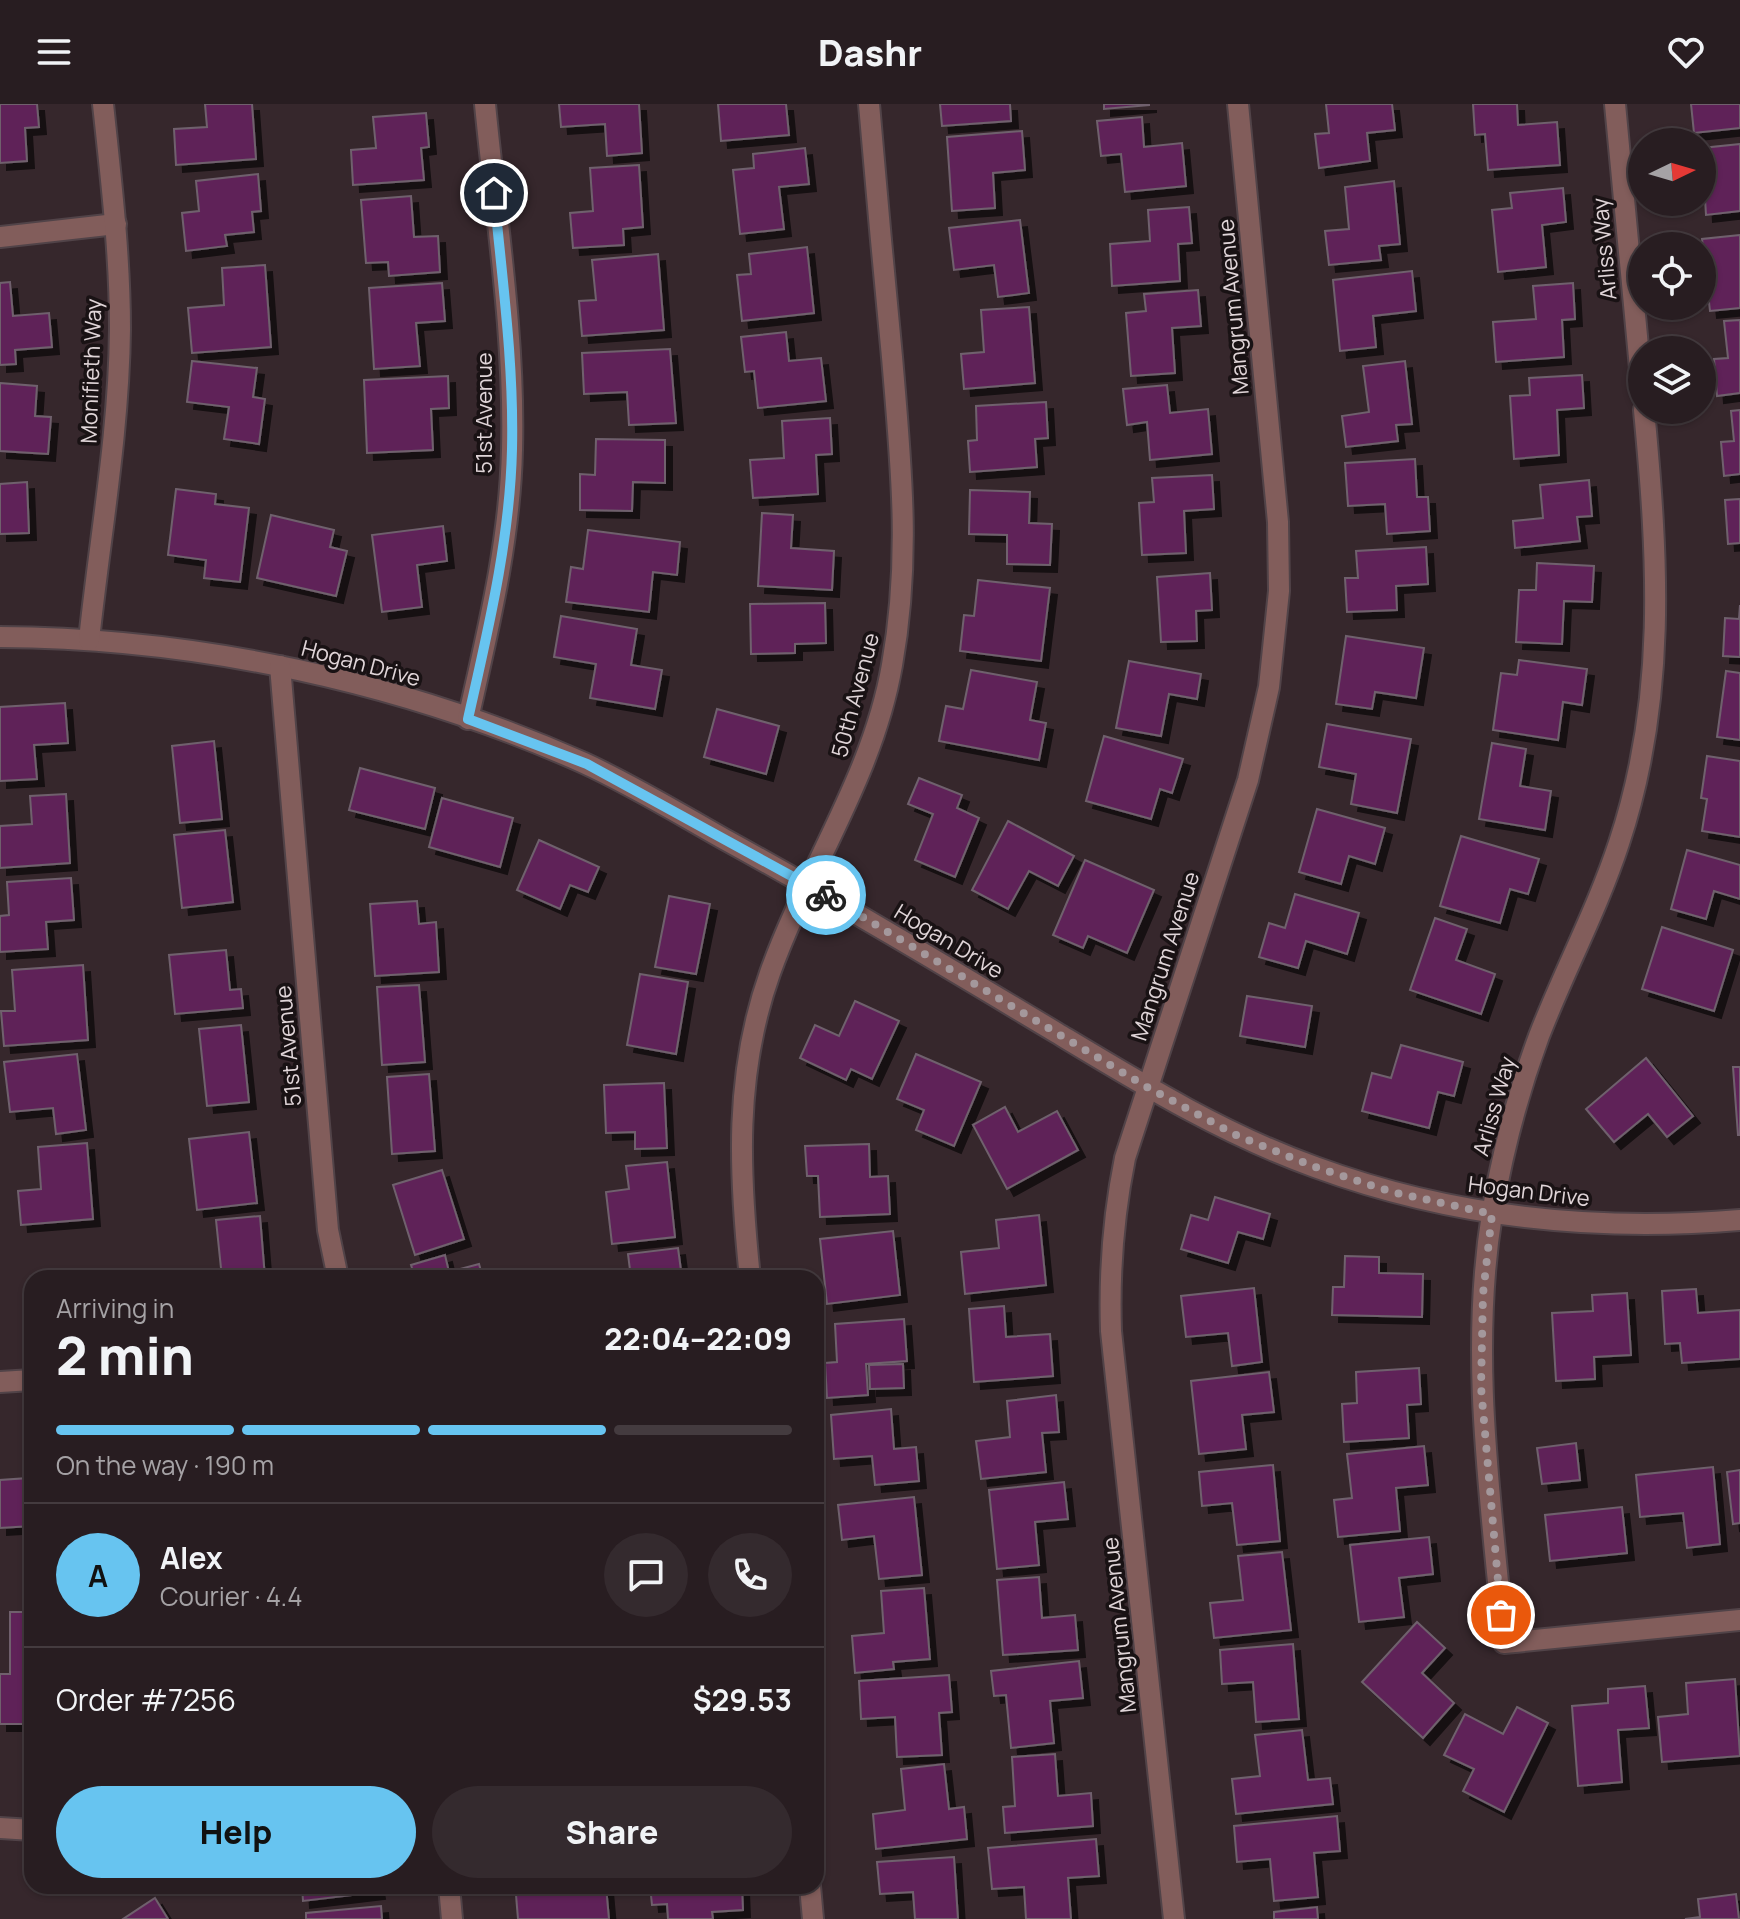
<!DOCTYPE html>
<meta charset="utf-8">
<style>
body{margin:0;font-family:Manrope,sans-serif;background:#342a2e;color:#f1f3f6;height:100vh;display:flex;flex-direction:column;font-size:30px;white-space:nowrap}
*{box-sizing:border-box;margin:0}
p{font-size:26px;color:#a5a2a5}
.icon{flex:none;width:44px;height:44px;fill:none;stroke:currentColor;stroke-width:2;stroke-linecap:round;stroke-linejoin:round}
.map{position:relative;flex:1;overflow:hidden}
.panel{position:absolute;left:24px;top:1166px;width:800px;height:624px;display:flex;flex-direction:column;background:#281d21;border-radius:24px;box-shadow:0 2px 6px #0004,0 0 0 2px #443b3f}
.panel>*{flex:none}
.needle{width:52px;rotate:85deg}
.controls{position:absolute;left:1628px;top:24px;display:grid;gap:16px}
.controls a{display:grid;place-items:center;width:88px;height:88px;border-radius:50%;background:#281d21;box-shadow:0 2px 6px #0004,0 0 0 2px #443b3f;font-size:40px}
.pin{position:absolute;display:grid;place-items:center;width:68px;height:68px;color:#fff;margin:-34px;border:4px solid #fff;border-radius:50%;box-shadow:0 2px 8px #0007}
.courier{position:absolute;display:grid;place-items:center;width:80px;height:80px;margin:-40px;border:6px solid #67c4f0;border-radius:50%;background:#fff;color:#222;box-shadow:0 2px 10px #0007}
.headline em{font-style:normal;font-weight:800}
.headline div{display:flex;flex-direction:column-reverse}
.headline{display:flex;align-items:center;justify-content:space-between;height:136px;padding:0 32px}
h1{font-size:52px;font-weight:800;line-height:60px}
.bar{display:grid;grid-template-columns:repeat(4,1fr);gap:12px 8px;align-content:center;height:96px;padding:0 32px}
.bar i{height:10px;border-radius:6px;background:#443b3f}
.bar .current{background:#67c4f0}
.bar p{grid-column:span 4}
.line{display:flex;align-items:center;gap:20px;padding:0 32px;border-top:2px solid #443b3f}
.line div{flex:1}
.round{display:grid;place-items:center;flex:none;width:84px;height:84px;border-radius:42px;background:#342a2e}
.cta{display:flex;gap:16px;margin-top:auto;padding:16px 32px}
.cta a{flex:1;height:92px;border-radius:48px;background:#67c4f0;color:#111;font-size:32px;font-weight:800;line-height:92px;text-align:center}
.cta a+a{background:#342a2e;color:#f1f3f6}
header{display:flex;justify-content:space-between;align-items:center;height:104px;padding:0 32px;background:#281d21;font-size:36px;font-weight:800}
.map>svg:first-child{display:block}
</style>
<header><svg class="icon" aria-label="menu" viewBox="0 0 24 24"><path d="M4 6h16M4 12h16M4 18h16"/></svg>Dashr<svg class="icon" aria-label="heart" viewBox="0 0 24 24"><path d="M12 20l-8-8c-3-5 5-10 8-4 3-6 11-1 8 4z"/></svg></header>
<div class="map">
<svg width="1740" height="1815" viewBox="0 0 1740 1815">
<defs>
<filter id="shadow"><feDropShadow dx="7" dy="7" stdDeviation="0" flood-color="#0009"/></filter>
</defs>
<rect width="100%" height="100%" fill="#36272c"/>
<g fill="#5f2459" stroke="#6f616d" stroke-width="2" filter="url(#shadow)">
<path d="M0,0H37L39,23L25,24L27,57L0,59Z"/>
<path d="M205,0H252L256,55L176,61L174,25L207,23Z"/>
<path d="M559,0H639L642,49L607,52L605,20L561,23Z"/>
<path d="M718,0H786L789,31L721,37Z"/>
<path d="M940,0H1010L1011,17L942,22Z"/>
<path d="M1104,0H1149V1L1104,5Z"/>
<path d="M1326,0H1392L1395,26L1367,29L1370,57L1319,64L1315,30L1329,29Z"/>
<path d="M1473,0H1517L1518,21L1557,18L1560,61L1488,66L1485,30L1475,31Z"/>
<path d="M1691,0H1740V24L1694,29Z"/>
<path d="M426,9L429,43L421,44L424,76L353,81L351,46L376,44L373,13Z"/>
<path d="M1142,13L1144,43L1182,39L1186,82L1125,88L1121,50L1101,52L1097,17Z"/>
<path d="M1022,27L1025,66L993,69L995,104L952,107L947,33Z"/>
<path d="M1740,40V107L1706,111L1702,44Z"/>
<path d="M805,44L809,80L779,83L784,125L740,130L733,66L754,64L753,50Z"/>
<path d="M639,61L643,123L623,125L624,141L573,144L570,109L593,107L590,64Z"/>
<path d="M258,70L261,107L252,108L254,128L225,131L227,142L186,147L182,109L199,107L196,77Z"/>
<path d="M1394,77L1400,140L1379,142L1381,156L1329,161L1325,127L1349,125L1345,83Z"/>
<path d="M1563,84L1566,118L1542,121L1546,163L1498,168L1492,106L1512,104L1510,89Z"/>
<path d="M411,92L414,133L438,132L440,168L389,172L388,158L366,159L361,96Z"/>
<path d="M1189,103L1192,139L1178,140L1180,177L1112,182L1110,140L1150,137L1148,106Z"/>
<path d="M1020,116L1029,189L998,193L994,161L954,166L949,124Z"/>
<path d="M1740,131V204L1710,207L1702,135Z"/>
<path d="M807,143L814,209L742,217L737,171L751,170L749,150Z"/>
<path d="M658,150L664,226L582,232L579,197L596,196L592,156Z"/>
<path d="M265,161L271,243L192,249L188,204L224,201L222,164Z"/>
<path d="M1412,167L1416,207L1373,212L1376,243L1340,247L1333,176Z"/>
<path d="M10,178L13,212L49,209L52,243L15,246L16,260L0,261V179Z"/>
<path d="M442,179L445,217L416,219L420,262L374,265L369,184Z"/>
<path d="M1573,179L1575,215L1562,216L1564,253L1496,258L1493,218L1536,215L1533,182Z"/>
<path d="M1198,186L1201,222L1172,224L1175,269L1131,272L1126,209L1146,207L1144,190Z"/>
<path d="M1029,203L1035,279L964,285L961,250L984,248L981,206Z"/>
<path d="M1740,216V289L1717,292L1714,255L1728,254L1724,217Z"/>
<path d="M786,228L789,257L821,254L826,297L758,304L754,267L745,268L741,233Z"/>
<path d="M670,245L676,319L629,321L627,288L584,290L582,249Z"/>
<path d="M192,257L257,264L253,293L265,295L259,340L224,335L229,303L187,298Z"/>
<path d="M1405,257L1412,320L1396,321L1398,337L1346,343L1342,312L1369,308L1363,262Z"/>
<path d="M1582,271L1584,304L1557,306L1559,351L1514,355L1510,292L1530,291L1529,274Z"/>
<path d="M448,272L449,304L431,305L433,346L367,349L364,276Z"/>
<path d="M0,279L37,282L35,312L51,313L48,350L0,347Z"/>
<path d="M1167,281L1170,309L1208,305L1212,350L1150,356L1147,318L1127,321L1123,285Z"/>
<path d="M1046,298L1048,334L1035,335L1037,363L970,368L968,337L977,336L976,302Z"/>
<path d="M1740,306V370L1724,372L1721,338L1734,337L1731,307Z"/>
<path d="M830,314L832,350L816,351L818,390L753,394L750,356L784,354L782,317Z"/>
<path d="M596,335L665,336V379L633,378L632,407L580,406V370L595,371Z"/>
<path d="M1415,355L1417,393H1428L1430,427L1387,430L1385,400L1348,402L1345,359Z"/>
<path d="M1212,371L1214,405L1184,407L1186,449L1142,451L1139,399L1154,398L1152,374Z"/>
<path d="M1589,376L1592,412L1577,413L1580,437L1515,444L1513,417L1543,414L1540,381Z"/>
<path d="M27,378L29,429L0,430V380Z"/>
<path d="M176,385L216,390L215,400L249,404L240,478L204,474L206,456L168,451Z"/>
<path d="M970,386L1030,388L1029,419L1052,420L1050,461L1007,460V431L969,430Z"/>
<path d="M1740,395V439L1728,440L1725,396Z"/>
<path d="M762,409L793,411L791,444L834,447L832,486L758,482Z"/>
<path d="M271,411L334,426L330,443L347,447L336,492L257,474Z"/>
<path d="M443,422L447,457L417,461L422,503L382,508L372,431Z"/>
<path d="M588,426L680,438L677,471L653,468L649,508L566,498L571,463L583,465Z"/>
<path d="M1426,443L1428,480L1396,482L1397,506L1347,508L1345,474H1358L1356,447Z"/>
<path d="M1537,459L1594,462L1592,498L1564,497L1562,540L1516,538L1519,486H1536Z"/>
<path d="M1210,469L1212,506L1196,507L1197,537L1161,538L1157,473Z"/>
<path d="M978,476L1050,484L1041,557L960,547L964,511L974,512Z"/>
<path d="M825,499L826,539L795,540V549L751,550L750,500Z"/>
<path d="M1740,501V553L1723,552L1725,514L1739,515Z"/>
<path d="M561,512L637,525L631,561L662,566L655,605L590,594L596,560L554,553Z"/>
<path d="M1346,532L1424,544L1416,594L1375,588L1372,605L1336,600Z"/>
<path d="M1519,556L1587,565L1582,601L1563,598L1558,636L1493,626L1501,569L1517,571Z"/>
<path d="M1129,557L1201,570L1197,595L1169,590L1161,632L1116,624Z"/>
<path d="M971,566L1037,578L1030,616L1046,619L1039,656L939,637L946,602L963,605Z"/>
<path d="M1726,567L1740,569V636L1717,633Z"/>
<path d="M65,599L68,639L34,641L37,675L0,677V603Z"/>
<path d="M717,605L779,622L766,670L704,653Z"/>
<path d="M1327,620L1411,635L1397,709L1351,700L1356,670L1319,663Z"/>
<path d="M1104,632L1183,655L1172,689L1160,685L1151,715L1086,697Z"/>
<path d="M214,637L222,715L180,719L172,642Z"/>
<path d="M1492,639L1526,645L1520,682L1551,687L1545,726L1479,715Z"/>
<path d="M1707,652L1740,657V733L1702,727L1707,695L1701,694Z"/>
<path d="M360,664L435,684L425,725L349,706Z"/>
<path d="M919,674L962,691L957,704L979,714L955,773L915,756L933,710L908,700Z"/>
<path d="M66,690L70,759L0,764V722L32,720L30,692Z"/>
<path d="M442,694L513,714L500,763L429,743Z"/>
<path d="M1317,705L1385,724L1375,760L1349,752L1341,780L1299,768Z"/>
<path d="M1008,717L1074,752L1058,782L1029,767L1008,805L972,786Z"/>
<path d="M225,726L233,798L182,804L174,731Z"/>
<path d="M1461,732L1539,755L1528,790L1510,785L1500,819L1440,802Z"/>
<path d="M539,736L599,763L588,788L570,781L560,805L517,786Z"/>
<path d="M1687,746L1740,761V795L1714,787L1706,815L1671,805Z"/>
<path d="M1085,756L1154,786L1127,849L1088,832L1083,844L1053,831Z"/>
<path d="M71,774L74,816L46,818L48,845L0,848V812L9,811L7,778Z"/>
<path d="M1295,790L1359,809L1347,850L1306,837L1298,864L1259,853L1269,819L1285,824Z"/>
<path d="M669,792L710,800L696,870L655,863Z"/>
<path d="M417,797L419,820L436,818L439,868L375,872L370,800Z"/>
<path d="M1435,814L1467,825L1456,856L1495,870L1481,910L1410,886Z"/>
<path d="M1662,823L1733,846L1714,907L1642,885Z"/>
<path d="M226,846L230,886L241,885L243,904L175,910L169,851Z"/>
<path d="M83,861L88,936L4,942L1,907H15L12,866Z"/>
<path d="M640,870L688,878L676,950L627,941Z"/>
<path d="M419,881L425,958L382,961L377,883Z"/>
<path d="M1247,892L1312,902L1305,943L1240,932Z"/>
<path d="M855,897L899,917L872,975L851,965L846,976L800,954L815,921L839,932Z"/>
<path d="M241,921L249,998L207,1002L199,925Z"/>
<path d="M1401,941L1463,958L1454,992L1438,988L1429,1024L1362,1007L1372,969L1391,974Z"/>
<path d="M77,950L86,1026L56,1030L53,1004L10,1008L4,958Z"/>
<path d="M916,950L981,978L954,1042L916,1026L924,1006L897,995Z"/>
<path d="M1646,954L1693,1012L1667,1033L1648,1010L1614,1038L1586,1005Z"/>
<path d="M1733,963H1740V1031H1738Z"/>
<path d="M429,970L435,1047L392,1050L387,973Z"/>
<path d="M664,979L667,1044L635,1045V1028L606,1029L604,981Z"/>
<path d="M1005,1003L1018,1028L1057,1007L1078,1046L1007,1085L973,1021Z"/>
<path d="M249,1028L257,1099L197,1106L189,1035Z"/>
<path d="M87,1039L93,1115L21,1121L18,1087L41,1085L38,1043Z"/>
<path d="M869,1040L870,1073L888,1072L890,1110L820,1113L818,1072H807L805,1042Z"/>
<path d="M667,1058L675,1133L612,1140L606,1088L629,1085L626,1062Z"/>
<path d="M442,1066L464,1135L415,1151L393,1081Z"/>
<path d="M1215,1093L1270,1110L1263,1135L1238,1128L1228,1159L1181,1145L1191,1111L1208,1116Z"/>
<path d="M1039,1111L1046,1181L965,1190L961,1148L999,1144L996,1116Z"/>
<path d="M260,1112L265,1174H222L216,1116Z"/>
<path d="M893,1127L900,1191L827,1200L820,1135Z"/>
<path d="M678,1144L682,1174H631L628,1150Z"/>
<path d="M445,1151L449,1168L479,1160L483,1174H415L411,1161Z"/>
<path d="M1345,1152L1379,1153V1169L1423,1170L1422,1213L1332,1211L1333,1183H1344Z"/>
<path d="M1254,1184L1262,1258L1232,1262L1228,1229L1186,1233L1181,1192Z"/>
<path d="M1696,1185L1698,1209L1740,1206V1255L1682,1259L1680,1239L1665,1240L1662,1187Z"/>
<path d="M1627,1189L1631,1251L1594,1253L1595,1275L1556,1277L1552,1209L1593,1207L1592,1191Z"/>
<path d="M1004,1202L1006,1233L1050,1230L1053,1272L974,1278L969,1205Z"/>
<path d="M904,1215L907,1257L866,1260L868,1291L827,1294L825,1259L837,1258L835,1220Z"/>
<path d="M903,1260L904,1284L870,1285L869,1261Z"/>
<path d="M1419,1264L1421,1300L1407,1301L1409,1334L1344,1338L1342,1300L1357,1299L1356,1268Z"/>
<path d="M1269,1268L1274,1308L1242,1311L1246,1345L1199,1350L1191,1277Z"/>
<path d="M1056,1291L1059,1328L1042,1329L1046,1368L981,1375L976,1337L1010,1333L1007,1297Z"/>
<path d="M891,1305L894,1345L916,1343L919,1377L875,1381L872,1352L834,1355L831,1311Z"/>
<path d="M1576,1339L1580,1376L1542,1380L1537,1344Z"/>
<path d="M1424,1342L1428,1381L1396,1384L1400,1427L1338,1433L1334,1396L1352,1394L1347,1350Z"/>
<path d="M26,1350H32V1422L0,1424V1376L28,1374Z"/>
<path d="M1273,1361L1280,1437L1237,1441L1232,1399L1202,1402L1199,1368Z"/>
<path d="M1713,1363L1720,1440L1687,1444L1683,1409L1640,1413L1636,1371Z"/>
<path d="M1740,1366V1419L1733,1420L1727,1368Z"/>
<path d="M1064,1378L1068,1415L1035,1418L1039,1461L997,1465L989,1386Z"/>
<path d="M914,1393L922,1471L879,1475L874,1432L842,1436L838,1401Z"/>
<path d="M1622,1403L1627,1449L1550,1457L1545,1411Z"/>
<path d="M1429,1433L1433,1470L1399,1474L1404,1513L1359,1518L1350,1441Z"/>
<path d="M1282,1448L1291,1526L1214,1534L1210,1499L1243,1496L1238,1452Z"/>
<path d="M1039,1473L1042,1514L1075,1511L1078,1546L1003,1551L997,1476Z"/>
<path d="M924,1484L930,1555L893,1558L894,1565L855,1569L852,1532L884,1529L881,1487Z"/>
<path d="M10,1508H32L31,1620H0V1570H10Z"/>
<path d="M1417,1518L1445,1544L1422,1569L1454,1599L1423,1634L1362,1578Z"/>
<path d="M1293,1540L1299,1615L1256,1618L1253,1578L1222,1580L1220,1546Z"/>
<path d="M1079,1557L1083,1594L1050,1597L1054,1639L1011,1644L1006,1591L994,1592L991,1567Z"/>
<path d="M949,1571L952,1608L939,1609L942,1651L897,1653L895,1613L861,1615L859,1577Z"/>
<path d="M1735,1575L1740,1652L1662,1658L1658,1613L1688,1610L1686,1579Z"/>
<path d="M1645,1582L1649,1624L1618,1626L1622,1678L1578,1682L1572,1602L1608,1599V1585Z"/>
<path d="M1517,1603L1548,1619L1504,1708L1463,1687L1474,1665L1444,1651L1465,1610L1503,1630Z"/>
<path d="M1302,1626L1308,1676L1330,1674L1333,1700L1236,1710L1232,1675L1260,1672L1255,1631Z"/>
<path d="M1055,1650L1058,1692L1091,1689L1093,1722L1005,1729L1003,1703L1015,1702L1012,1653Z"/>
<path d="M944,1660L949,1705L964,1703L967,1735L876,1745L873,1710L905,1706L901,1665Z"/>
<path d="M1337,1712L1340,1747L1314,1749L1318,1793L1274,1797L1270,1755L1237,1758L1234,1722Z"/>
<path d="M1096,1735L1099,1772L1068,1774L1071,1815H1026L1024,1783L992,1785L988,1744Z"/>
<path d="M954,1753L958,1815H915L913,1788L880,1790L877,1758Z"/>
<path d="M302,1782H377L378,1788L303,1797Z"/>
<path d="M606,1782L609,1815H518L516,1791Z"/>
<path d="M650,1782H742L743,1806L712,1808L713,1815H668L667,1800L652,1801Z"/>
<path d="M1736,1790L1739,1815H1685L1700,1813L1698,1795Z"/>
<path d="M155,1794L168,1815H123Z"/>
<path d="M381,1802L382,1815H306V1809Z"/>
<path d="M1317,1803L1318,1815H1274V1808Z"/>
</g>
<g fill="none" stroke-linecap="round" stroke-linejoin="round">
<defs>
<g id="street">
<path d="M1615,0L1642,285"/>
<path d="M0,133L116,120"/>
<path d="M1644,306C1658,454 1667,595 1619,739C1597,806 1564,867 1539,932C1518,989 1502,1050 1492,1110C1469,1252 1491,1397 1504,1539L1740,1516"/>
<path d="M0,533C199,534 402,578 584,659C632,681 678,709 724,735C837,797 947,863 1057,929C1140,979 1223,1030 1315,1063C1451,1113 1596,1128 1740,1116"/>
<path d="M89,536C100,432 119,330 120,225C120,150 111,75 103,0"/>
<path d="M280,562L328,1126L338,1174"/>
<path d="M468,615C488,526 510,437 512,346C515,231 496,114 485,0"/>
<path d="M750,1174C739,1069 734,970 770,869C807,765 873,672 892,561C911,455 901,359 892,253C884,169 876,84 869,0"/>
<path d="M0,1278L32,1276"/>
<path d="M0,1724L32,1726"/>
<path d="M449,1782L452,1815"/>
<path d="M810,1782L813,1815"/>
<path d="M1174,1815L1111,1227C1109,1167 1113,1113 1125,1054L1248,676L1269,583L1279,487L1278,418L1238,0"/>
</g>
</defs>
<use href="#street" stroke="#514348" stroke-width="24"/>
<use href="#street" stroke="#825d5b" stroke-width="20"/>
</g>
<g fill="none" stroke-linecap="round" stroke-linejoin="round">
<path stroke="#a4989c" stroke-width="8" stroke-dasharray="0 14.4" d="M826,791L1147,983L1238,1032L1315,1063L1392,1088L1492,1110L1483,1190L1481,1283L1501,1511"/>
<path stroke="#67c4f0" stroke-width="10" d="M494,89C502,174 514,259 512,345C510,436 488,526 468,615L587,660L826,791"/>
</g>
<g text-anchor="middle" stroke-width="7" stroke-linejoin="round" paint-order="stroke">
<g font-size="22" fill="#e0d5d8" stroke="#191214">
<text transform="translate(1604 145) rotate(-95)" y="8">Arliss Way</text>
<text transform="translate(1233 203) rotate(-95)" y="8">Mangrum Avenue</text>
<text transform="translate(91 267) rotate(-88)" y="8">Monifieth Way</text>
<text transform="translate(484 309) rotate(-90)" y="8">51st Avenue</text>
<text transform="translate(361 559) rotate(15)" y="8">Hogan Drive</text>
<text transform="translate(855 591) rotate(-75)" y="8">50th Avenue</text>
<text transform="translate(949 837) rotate(31)" y="8">Hogan Drive</text>
<text transform="translate(1165 852) rotate(-72)" y="8">Mangrum Avenue</text>
<text transform="translate(288 942) rotate(-95)" y="8">51st Avenue</text>
<text transform="translate(1494 1002) rotate(-74)" y="8">Arliss Way</text>
<text transform="translate(1529 1087) rotate(7)" y="8">Hogan Drive</text>
<text transform="translate(1119 1521) rotate(-96)" y="8">Mangrum Avenue</text>
</g>
</g>
</svg>
<div class="controls">
<a><svg class="needle" viewBox="-14 -14 28 28"><path d="M0-13l5 13h-10z" fill="#e53935"/><path d="M0 13l5-13h-10z" fill="#a5a2a5"/></svg></a>
<a><svg class="icon" aria-label="locate" viewBox="0 0 24 24"><circle cx="12" cy="12" r="6"/><path d="M12 2v4M12 18v4M2 12h4M18 12h4"/></svg></a>
<a><svg class="icon" aria-label="layers" viewBox="0 0 24 24"><path d="M12 4l9 5-9 5-9-5zM3 14l9 5 9-5"/></svg></a>
</div>
<div class="pin" style="left:1501px;top:1511px;background:#ea580c"><svg class="icon" aria-label="bag" viewBox="0 0 24 24"><path d="M5 8h14l-1 12H6zM9 8a3 3 0 0 1 6 0"/></svg></div>
<div class="pin" style="left:494px;top:89px;background:#1f2937"><svg class="icon" aria-label="home" viewBox="0 0 24 24"><path d="M3 11l9-7 9 7M6 9v11h12V9"/></svg></div>
<div class="courier" style="left:826px;top:791px"><svg class="icon" aria-label="bike" viewBox="0 0 24 24"><circle cx="6" cy="16" r="4"/><circle cx="18" cy="16" r="4"/><path d="M6 16l4-8h5l3 8M10 8l3 8H6M13 5h3"/></svg></div>
<section class="panel">
<div class="headline"><div><h1>2 min</h1><p>Arriving in</p></div><em>22:04–22:09</em></div>
<div class="bar"><i class="current"></i><i class="current"></i><i class="current"></i><i></i><p>On the way · 190 m</p></div>
<div class="line" style="height:144px"><b class="round" style="background:#67c4f0;color:#111">A</b><div><b>Alex</b><p>Courier · 4.4</p></div><a class="round"><svg class="icon" aria-label="chat" viewBox="0 0 24 24"><path d="M4 5h16v11H9l-5 4z"/></svg></a><a class="round"><svg class="icon" aria-label="phone" viewBox="0 0 24 24"><path d="M5 4h4l2 5-3 2q2 4 5 5l2-3 5 2v4C11 20 4 13 5 4z"/></svg></a></div>
<div class="line" style="height:104px"><div>Order #7256</div><b>$29.53</b></div>
<div class="cta"><a>Help</a><a>Share</a></div>
</section>
</div>
